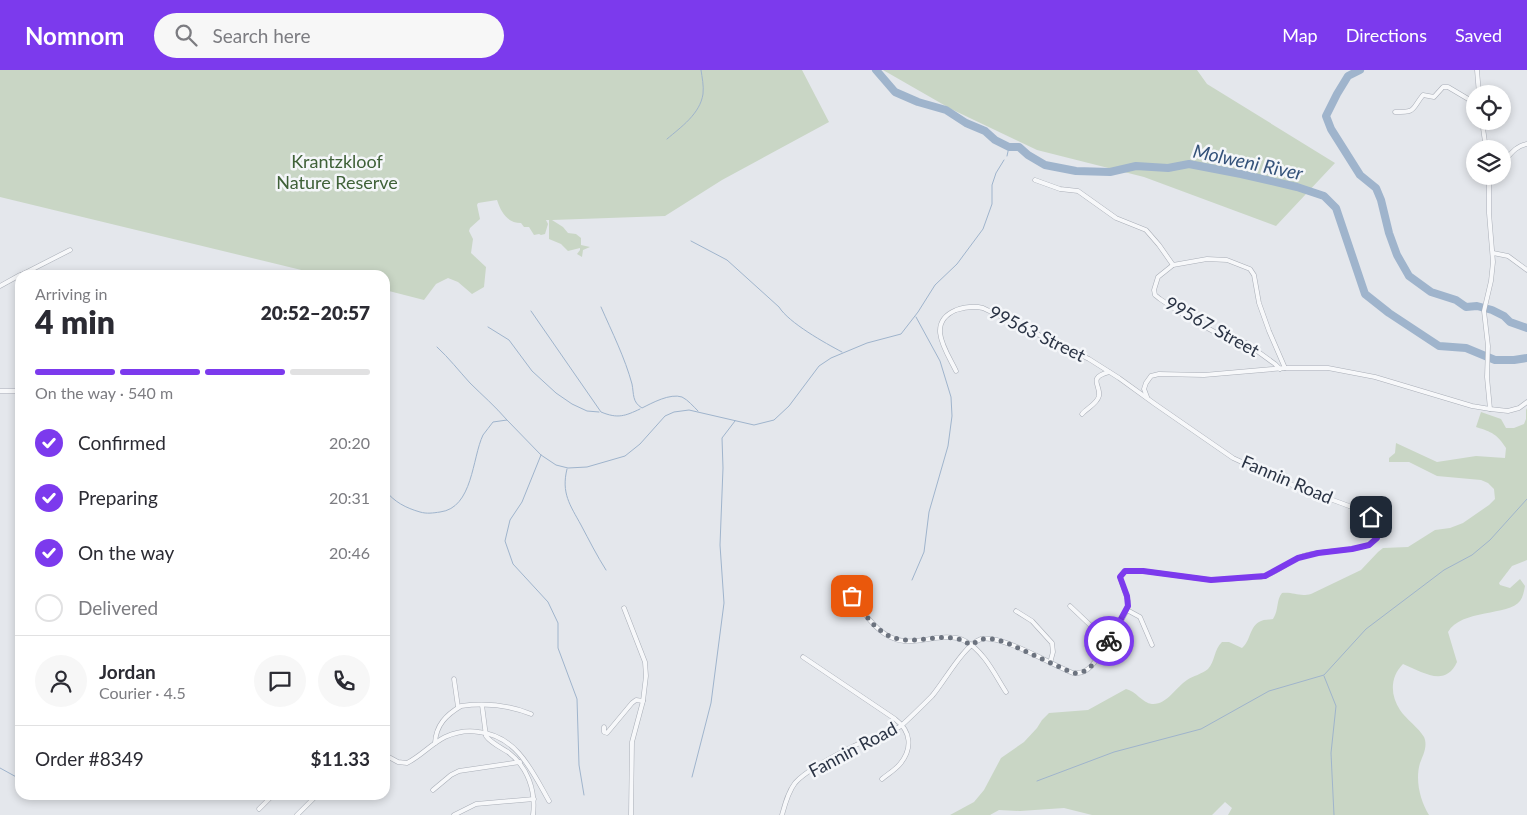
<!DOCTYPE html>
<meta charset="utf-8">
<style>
body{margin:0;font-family:Lato,sans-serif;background:#f7f7f7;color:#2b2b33;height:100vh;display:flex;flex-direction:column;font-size:19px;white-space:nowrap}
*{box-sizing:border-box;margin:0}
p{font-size:16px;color:#7c7c81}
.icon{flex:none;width:28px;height:28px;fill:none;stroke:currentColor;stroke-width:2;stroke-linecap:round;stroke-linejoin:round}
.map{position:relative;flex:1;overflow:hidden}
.sheet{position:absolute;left:15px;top:200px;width:375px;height:530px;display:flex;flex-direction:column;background:#fff;border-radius:15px;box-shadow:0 2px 8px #0003}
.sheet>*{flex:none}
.tools{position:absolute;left:1466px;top:15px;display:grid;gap:10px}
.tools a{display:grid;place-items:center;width:45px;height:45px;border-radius:50%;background:#fff;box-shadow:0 2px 8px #0003;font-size:25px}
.pin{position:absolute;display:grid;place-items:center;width:42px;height:42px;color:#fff;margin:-21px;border-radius:10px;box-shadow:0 2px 8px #0006}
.courier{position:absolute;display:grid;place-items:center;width:50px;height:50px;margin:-25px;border:4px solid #7c3aed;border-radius:50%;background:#fff;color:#222;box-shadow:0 1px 6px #0007}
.summary em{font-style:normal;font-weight:800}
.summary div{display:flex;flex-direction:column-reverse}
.summary{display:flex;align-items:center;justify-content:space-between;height:85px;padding:0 20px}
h1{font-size:32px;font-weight:800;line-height:38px}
.bar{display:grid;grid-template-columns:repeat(4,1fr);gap:8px 5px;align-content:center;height:60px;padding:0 20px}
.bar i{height:6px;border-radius:4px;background:#e1e1e2}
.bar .current{background:#7c3aed}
.bar p{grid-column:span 4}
.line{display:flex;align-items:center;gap:12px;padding:0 20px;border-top:1px solid #e1e1e2}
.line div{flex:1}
.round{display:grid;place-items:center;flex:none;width:52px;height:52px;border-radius:26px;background:#f7f7f7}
ol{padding:0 20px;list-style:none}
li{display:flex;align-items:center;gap:15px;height:55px}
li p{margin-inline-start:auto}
li .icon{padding:5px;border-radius:50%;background:#7c3aed;color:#fff;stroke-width:4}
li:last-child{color:#7c7c81}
li i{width:28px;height:28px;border:2px solid #e1e1e2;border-radius:50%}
header{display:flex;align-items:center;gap:30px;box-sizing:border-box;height:70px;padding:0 25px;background:#7c3aed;color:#fff}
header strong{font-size:24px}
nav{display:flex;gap:28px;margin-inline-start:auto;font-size:18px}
.search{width:350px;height:45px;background:#f7f7f7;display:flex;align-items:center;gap:12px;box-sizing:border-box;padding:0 18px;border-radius:28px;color:#7c7c81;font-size:19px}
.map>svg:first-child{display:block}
</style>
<header>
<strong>Nomnom</strong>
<div class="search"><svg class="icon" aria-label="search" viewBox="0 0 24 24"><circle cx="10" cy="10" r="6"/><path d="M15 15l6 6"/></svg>Search here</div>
<nav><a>Map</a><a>Directions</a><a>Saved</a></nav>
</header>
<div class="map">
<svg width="1527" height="745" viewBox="0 0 1527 745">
<rect width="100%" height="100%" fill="#e4e7ec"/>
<g fill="#c9d6c5">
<path d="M0,0H802L829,52L722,110L665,146L552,150L563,157L568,163L576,164L581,168V175L590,177L583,180L582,187L577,184L580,180V178L568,181L561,174L549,169V150H546L548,154L545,164L541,165L539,164L534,165L529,157H524L521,153C507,153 501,142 497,130L478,133L477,135L480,149L470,158L469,161L473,169L471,183L486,197L484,217L472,224L458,212L448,208L436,214L424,230L385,220V205H322L0,127Z"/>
<path d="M883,0H1197L1207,14L1335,93L1276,156L1144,107L1037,80L951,39Z"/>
<path d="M1527,338V490L1512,496L1499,513L1500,515L1510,518L1520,509L1525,516C1524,521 1523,527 1520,531C1509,546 1461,539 1448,562L1457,592C1445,618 1423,602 1403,594C1390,607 1390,625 1400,640C1406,649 1419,658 1424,667C1428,676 1423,685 1420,693C1415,710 1420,730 1429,745H1228L1232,738L1225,732L1212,745H1092L1064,738L1020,741L999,740L990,745H950L974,732L984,720L1001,688L1024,672L1037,658L1042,650L1049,643L1088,640L1126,619C1136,621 1142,633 1152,634C1167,635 1176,617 1187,610C1193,606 1202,604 1208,599C1215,592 1214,579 1222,572H1229L1242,578C1251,571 1249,556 1261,551C1265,549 1269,550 1273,549C1279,540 1276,530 1282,523C1294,522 1299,527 1311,524L1361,500L1378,482L1383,478L1408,477L1435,460L1450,458L1463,453L1489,435L1495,429L1494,419L1488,413L1481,410L1437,406L1409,392H1389V388L1395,383L1396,373L1437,392L1476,386L1505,388L1506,378C1497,364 1492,362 1476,357L1481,342L1501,349L1506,358H1514L1524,354L1526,349V340Z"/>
</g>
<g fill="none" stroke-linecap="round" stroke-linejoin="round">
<g stroke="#9fb4cc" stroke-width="1">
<path d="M667,69C681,57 700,44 703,24C704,16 702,7 701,0"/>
<path d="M1007,86L1009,77"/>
<path d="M691,171L727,190L779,237C789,253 825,273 842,282"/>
<path d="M601,237C612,262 625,288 632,314C634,324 632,332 642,338C652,333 670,323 682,327C688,330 693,336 698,341"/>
<path d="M531,241L601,342C618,349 625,346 640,339"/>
<path d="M488,257L509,270L532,301L556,323L572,334L587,341L599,342"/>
<path d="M437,277C449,288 459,301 470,313C482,325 495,336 507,350"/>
<path d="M541,385L522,432L510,450L505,471L513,494L548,532L558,553V578L577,629L579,695L584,725"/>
<path d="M567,399C561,423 570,435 581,455C589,470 597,486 606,500"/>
<path d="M385,420C394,432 406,438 420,442C427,444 433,443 440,442C473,438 472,388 483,365C486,361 490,356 493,352L507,350L541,385L556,395L568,398L587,397L625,386L640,374L665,346L674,342L689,340L754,355L774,350L789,336L819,296L831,288L867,273L901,264L918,242L935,215L957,194L983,159L992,134V115L996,103L1004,90"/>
<path d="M912,510L924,482L929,442L948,376L952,346L951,327L940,291L916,247"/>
<path d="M1324,606L1336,636L1331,683L1334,745"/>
<path d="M0,698L20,709"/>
<path d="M692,707L711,633L724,533L720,475L723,398L722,368L735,351"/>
<path d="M1037,711L1114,682L1201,659L1269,621L1324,605L1366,559L1444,500L1472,485L1490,470L1527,429"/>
</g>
<g stroke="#9fb4cc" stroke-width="8">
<path d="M876,0L895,22L918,32L946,40L966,53L985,61L995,70L1009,77H1019L1028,85L1045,95L1076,101L1110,102L1136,96L1168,98L1189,94L1241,104L1297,117L1324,126L1336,138L1365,224L1389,243L1439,276L1466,278L1495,290H1514L1527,288"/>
<path d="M1360,0L1348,6L1337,24L1326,46L1331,59L1360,105L1376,118L1381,130L1389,163L1397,185L1409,206L1431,222L1456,230L1466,237L1477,236L1492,240L1504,246L1510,252L1527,258"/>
</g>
<defs>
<g id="street">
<path d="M1477,0L1479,24"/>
<path d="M1395,42C1417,42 1411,40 1423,25L1434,27L1443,17H1448L1475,33"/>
<path d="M1482,51L1486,79"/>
<path d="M1502,94C1510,85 1515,76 1527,74"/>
<path d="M1489,106V143L1493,192L1491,211L1484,241L1488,276L1487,307L1490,339"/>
<path d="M1035,110L1060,119L1078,121L1116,148L1146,160L1159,175L1173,195"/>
<path d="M1493,183L1508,186L1527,200"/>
<path d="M21,205L70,180"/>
<path d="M0,216L20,205"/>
<path d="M1280,299L1275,294L1246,273L1220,265L1184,245L1160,229L1155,225L1154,220L1158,207L1173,195L1207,189L1227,190L1250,199L1254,205L1259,233L1269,261L1285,298"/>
<path d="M0,321H20"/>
<path d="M1147,327L1144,319L1146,313L1151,306L1159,304L1204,305L1285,298H1328L1375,307L1472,336L1490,339L1508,341L1519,338L1527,332"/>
<path d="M1082,344C1087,338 1097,334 1099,326C1101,315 1087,308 1109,302"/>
<path d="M852,527C865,544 880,569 904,571C914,572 924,570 935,568C944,567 957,566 965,571C984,581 995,605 1006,622"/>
<path d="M1070,536L1108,572"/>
<path d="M624,538L645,592L646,606L643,631L632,672L631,745"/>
<path d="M1127,540L1140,547L1152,575"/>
<path d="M1016,541L1032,551L1052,573L1053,582L1050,593"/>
<path d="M803,587L895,649C911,661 913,678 900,694C895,700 888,704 882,709"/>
<path d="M454,609L458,637"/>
<path d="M482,635L486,666C491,673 500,677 508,682C528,697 536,721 533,745"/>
<path d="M604,657V662L607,663L632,633L636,630L643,631"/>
<path d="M435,673C436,655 446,645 461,636C484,633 509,635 531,644"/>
<path d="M385,685L398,692L407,693C421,686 431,674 445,667C456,662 467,660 479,662C517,666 532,701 549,731"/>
<path d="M433,720L451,705L459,701L520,692"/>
<path d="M259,739L273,725"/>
<path d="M297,745L317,725"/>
<path d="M454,745L476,734L534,729"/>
<path d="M782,745C785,734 788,722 795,713C808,698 854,675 874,667C883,663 894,662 902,655C912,646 922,636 932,626C944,612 965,574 981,569C1001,564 1052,595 1073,603C1079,603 1083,603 1088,599C1100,589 1119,555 1127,540L1128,531L1120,507L1125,501H1143L1211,510L1261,507C1276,504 1288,491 1303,486C1325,480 1348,482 1369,475L1377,468L1379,459L1375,451L1367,444L1349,436L1287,413L1233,388L1155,334L1119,308L1089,289L983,238C975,236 965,237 956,240C925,253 947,282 956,301"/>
</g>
</defs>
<use href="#street" stroke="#a9aeb7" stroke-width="5"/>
<use href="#street" stroke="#f7f8fa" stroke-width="4"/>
</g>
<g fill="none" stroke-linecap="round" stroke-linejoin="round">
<path stroke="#6c737f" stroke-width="5" stroke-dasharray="0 9" d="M852,526C861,538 869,552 880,560C909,584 945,555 970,575L982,569H995L1007,573L1073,603C1091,605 1100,584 1109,571"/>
<path stroke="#7c3aed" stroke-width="6" d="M1109,571L1128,536L1127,526L1120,507L1125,501H1143L1211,510L1265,506L1298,488L1318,483L1352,479L1369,475L1377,468L1379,464L1378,455L1371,447"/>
</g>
<g text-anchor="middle" stroke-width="5" stroke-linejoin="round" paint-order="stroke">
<g font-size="18" fill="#3f6138" stroke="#f4f6f9">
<text x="337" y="98">Krantzkloof<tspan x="337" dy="21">Nature Reserve</tspan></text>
</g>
<g font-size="18" fill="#2b3445" stroke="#f4f6f9">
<text transform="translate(1212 257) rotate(29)" y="6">99567 Street</text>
<text transform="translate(1037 264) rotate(26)" y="6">99563 Street</text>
<text transform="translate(1287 410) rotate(23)" y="6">Fannin Road</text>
<text transform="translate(853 680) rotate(-28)" y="6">Fannin Road</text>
</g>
<g font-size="19" font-style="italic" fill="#34527a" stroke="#f4f6f9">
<text transform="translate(1248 92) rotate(12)" y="7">Molweni River</text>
</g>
</g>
</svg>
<div class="tools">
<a><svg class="icon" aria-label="locate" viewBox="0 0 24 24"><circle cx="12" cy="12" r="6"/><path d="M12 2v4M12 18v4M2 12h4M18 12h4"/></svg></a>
<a><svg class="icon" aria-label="layers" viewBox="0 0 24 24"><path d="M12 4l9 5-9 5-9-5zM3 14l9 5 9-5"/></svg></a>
</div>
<div class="pin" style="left:852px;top:526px;background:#ea580c"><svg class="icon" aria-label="bag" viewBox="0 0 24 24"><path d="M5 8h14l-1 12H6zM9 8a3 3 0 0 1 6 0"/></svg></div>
<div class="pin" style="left:1371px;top:447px;background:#1f2937"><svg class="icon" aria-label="home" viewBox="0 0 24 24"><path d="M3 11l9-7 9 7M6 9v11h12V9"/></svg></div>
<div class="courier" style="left:1109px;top:571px"><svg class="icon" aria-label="bike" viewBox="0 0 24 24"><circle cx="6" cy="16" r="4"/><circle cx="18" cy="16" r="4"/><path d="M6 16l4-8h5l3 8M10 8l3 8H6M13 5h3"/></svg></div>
<section class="sheet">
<div class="summary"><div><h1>4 min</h1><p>Arriving in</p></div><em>20:52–20:57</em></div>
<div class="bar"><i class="current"></i><i class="current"></i><i class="current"></i><i></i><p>On the way · 540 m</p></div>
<ol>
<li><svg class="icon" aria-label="check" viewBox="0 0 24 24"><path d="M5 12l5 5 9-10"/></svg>Confirmed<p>20:20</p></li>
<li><svg class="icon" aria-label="check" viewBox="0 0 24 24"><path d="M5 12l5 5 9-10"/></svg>Preparing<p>20:31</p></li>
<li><svg class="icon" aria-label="check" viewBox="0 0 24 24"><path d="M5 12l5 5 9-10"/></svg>On the way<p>20:46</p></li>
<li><i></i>Delivered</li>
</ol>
<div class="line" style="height:90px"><a class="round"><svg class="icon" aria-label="person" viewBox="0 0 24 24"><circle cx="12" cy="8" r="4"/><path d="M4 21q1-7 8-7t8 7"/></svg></a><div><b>Jordan</b><p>Courier · 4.5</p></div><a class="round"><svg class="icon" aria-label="chat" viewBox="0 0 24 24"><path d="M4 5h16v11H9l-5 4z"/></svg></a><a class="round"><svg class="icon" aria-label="phone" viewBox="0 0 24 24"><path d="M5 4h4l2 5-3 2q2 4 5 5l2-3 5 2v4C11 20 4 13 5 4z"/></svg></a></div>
<div class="line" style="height:65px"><div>Order #8349</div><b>$11.33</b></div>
</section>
</div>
